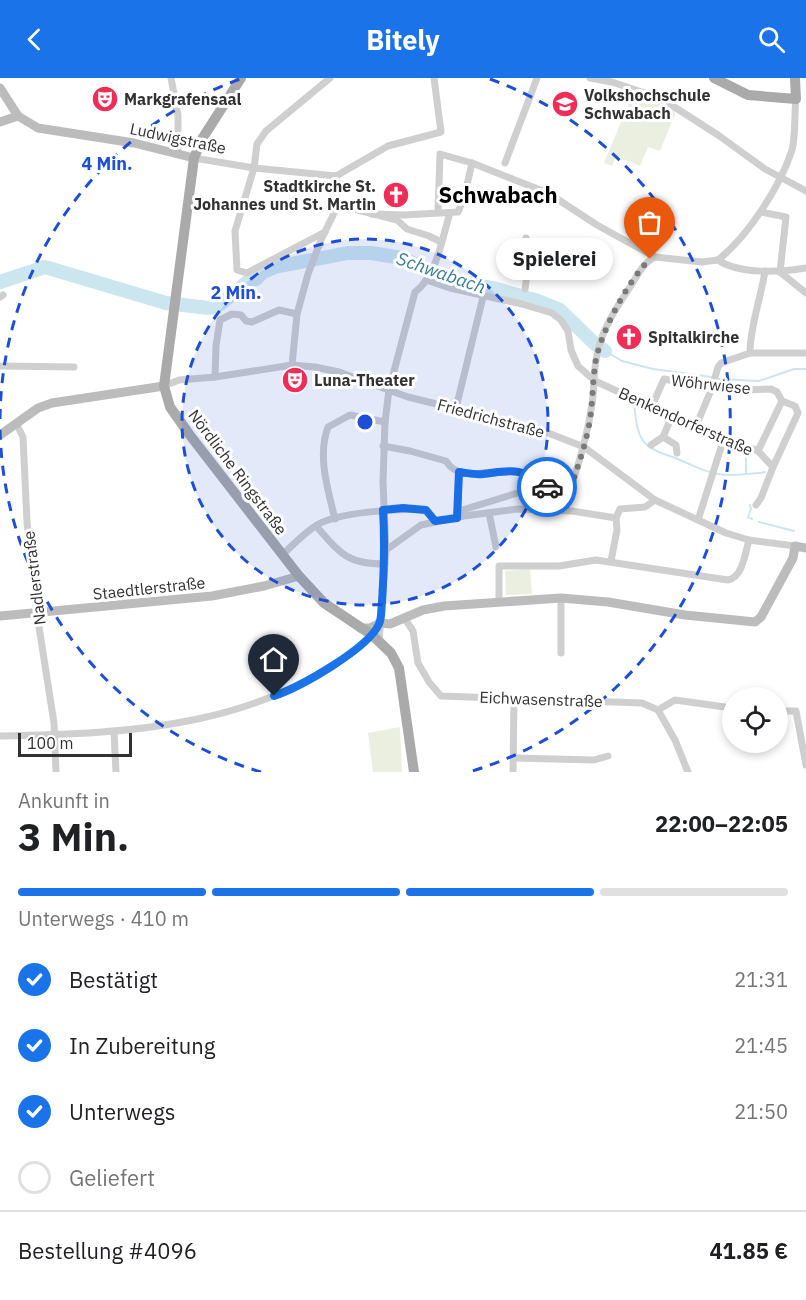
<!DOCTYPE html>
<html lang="de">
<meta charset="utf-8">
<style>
body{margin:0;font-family:"IBM Plex Sans",sans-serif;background:#f2f2f2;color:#202124;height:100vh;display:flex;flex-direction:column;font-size:22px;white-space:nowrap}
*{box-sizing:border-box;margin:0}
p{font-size:20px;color:#757577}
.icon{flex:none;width:33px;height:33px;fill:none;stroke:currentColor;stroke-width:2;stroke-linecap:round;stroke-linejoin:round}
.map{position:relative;height:694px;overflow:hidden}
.side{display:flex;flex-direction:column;background:#fff;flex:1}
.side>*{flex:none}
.buttons{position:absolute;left:722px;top:609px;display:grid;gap:12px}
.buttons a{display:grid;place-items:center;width:66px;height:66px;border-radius:50%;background:#fff;box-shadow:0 3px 9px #0003;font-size:30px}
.scale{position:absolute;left:18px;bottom:15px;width:114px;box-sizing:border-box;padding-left:6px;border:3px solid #323232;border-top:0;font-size:16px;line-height:21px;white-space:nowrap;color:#323232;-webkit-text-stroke:4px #fff;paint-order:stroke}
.pin{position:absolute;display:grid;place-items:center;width:51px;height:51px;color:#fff;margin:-62px -26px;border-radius:50% 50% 50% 0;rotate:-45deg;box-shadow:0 0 6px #0007}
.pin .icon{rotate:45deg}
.courier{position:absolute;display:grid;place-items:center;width:60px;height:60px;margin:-30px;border:4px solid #1a73e8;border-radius:50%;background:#fff;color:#222;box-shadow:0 2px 8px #0007}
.bubble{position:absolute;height:42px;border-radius:21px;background:#fff;box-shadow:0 3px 9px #0003;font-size:20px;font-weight:700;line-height:42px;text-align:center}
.headline em{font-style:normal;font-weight:700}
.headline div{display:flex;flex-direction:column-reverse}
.headline{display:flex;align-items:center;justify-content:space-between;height:102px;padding:0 18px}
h1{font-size:39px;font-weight:700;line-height:45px}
.bar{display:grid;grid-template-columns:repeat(4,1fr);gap:9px 6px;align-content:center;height:72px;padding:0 18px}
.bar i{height:8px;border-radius:4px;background:#e0e0e0}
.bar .current{background:#1a73e8}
.bar p{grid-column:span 4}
.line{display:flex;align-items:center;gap:15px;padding:0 18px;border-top:2px solid #e0e0e0}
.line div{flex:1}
ol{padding:0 18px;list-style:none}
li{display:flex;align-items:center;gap:18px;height:66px}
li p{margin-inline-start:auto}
li .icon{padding:6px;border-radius:50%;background:#1a73e8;color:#fff;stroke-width:4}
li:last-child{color:#757577}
li i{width:33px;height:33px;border:3px solid #e0e0e0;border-radius:50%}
header{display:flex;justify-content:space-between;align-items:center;height:78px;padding:0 18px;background:#1a73e8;color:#fff;font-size:27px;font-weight:700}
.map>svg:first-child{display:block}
</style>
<header><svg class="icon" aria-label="back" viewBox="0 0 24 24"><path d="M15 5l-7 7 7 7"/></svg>Bitely<svg class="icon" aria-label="search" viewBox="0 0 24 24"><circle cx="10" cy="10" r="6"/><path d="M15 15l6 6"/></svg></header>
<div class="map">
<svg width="806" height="694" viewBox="0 0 806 694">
<rect width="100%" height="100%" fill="#fff"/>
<g fill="#eaefe0">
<path d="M634,13L656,21L674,30L675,36L660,73L648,69L640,88L616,78L612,88L604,85Z"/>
<path d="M530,491L532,516L506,517L505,493Z"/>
<path d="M400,649L402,694H373L368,655Z"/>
</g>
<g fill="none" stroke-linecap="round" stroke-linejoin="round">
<g stroke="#cce6ef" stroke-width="2">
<path d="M605,273L622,283L653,291L712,299"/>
<path d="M718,301L759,303L794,291H806"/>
<path d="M634,326C636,339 636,357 646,366C654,374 665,376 675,380C705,392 713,400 746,396C753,395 758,396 765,394"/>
<path d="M746,396V379"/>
<path d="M750,427L751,431L748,439L752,441"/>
<path d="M759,444L794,453"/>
</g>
<path stroke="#cce6ef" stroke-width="14" d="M0,204L45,189L166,225L209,230L220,226L250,202L256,201L263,194L275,189L348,175H371L402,180L438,197L467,206L493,210L538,223L560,232L595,266L605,273"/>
<g stroke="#cfcfcf" stroke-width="7">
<path d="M171,0L178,37V75"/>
<path d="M590,0L612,4L662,21L718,57L765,91L806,113"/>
<path d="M194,80L254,90L336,98"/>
<path d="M505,85L537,0"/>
<path d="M336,98L388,68L441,54L434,0"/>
<path d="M338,127L397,142L407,151L429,158L441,164"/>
<path d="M438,134L440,76L472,85L548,115L597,147L655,179L702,184L718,182"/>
<path d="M761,134L786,139L780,194"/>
<path d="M372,136L404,137L458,134L464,120L472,85"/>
<path d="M325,154L247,195L237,192L235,153L254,90L257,66L266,53L330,0"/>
<path d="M718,182C748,158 780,109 792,72C796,56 794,37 796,21"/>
<path d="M718,182C740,197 781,194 806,190"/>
<path d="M780,194L806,215"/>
<path d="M426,202L450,210L522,226L552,235L561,242L568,253L571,272L578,288L595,303L672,338L758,373L773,389"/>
<path d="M525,211L528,189L525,171L526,160"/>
<path d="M0,219L3,217"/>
<path d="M750,275C750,248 761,220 765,193"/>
<path d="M292,287L297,236L308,196L321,162L338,127L336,98"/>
<path d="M0,288L74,289"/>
<path d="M215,299L216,268L220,242L232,236L241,237L246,243L252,244L279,232L297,236"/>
<path d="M164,308L179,302L215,299L292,287L315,289L339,294L408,319L538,351L584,369L655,422L726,455L749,462L795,468"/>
<path d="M652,328L664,301L712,310L745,312L771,311L777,314L782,323L795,328L798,335L773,389L761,420L756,427"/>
<path d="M456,330L483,219"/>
<path d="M16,345L23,359L27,444L37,536L54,645L56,694"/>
<path d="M696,348L712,310L718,289L721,285L750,275H806"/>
<path d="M663,359L676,367L677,375"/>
<path d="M651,367L663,359L672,338"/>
<path d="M383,368L410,373L446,383C465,415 519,372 537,409"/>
<path d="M758,373L782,323"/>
<path d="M459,433L537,409L572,406C581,379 588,354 592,326C595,305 593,283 601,262C608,242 620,224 632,206C638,196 644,184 655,179"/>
<path d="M489,435L496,469"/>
<path d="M458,436L459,394"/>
<path d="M335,441C328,412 317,378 328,349L350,337L385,344"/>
<path d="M698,442L724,360"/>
<path d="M316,448C340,475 346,486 385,486"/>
<path d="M386,472L421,447L464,438L517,431L572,433L616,440L620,431L645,429L655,422"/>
<path d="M282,477C293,467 304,455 317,447C338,434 401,430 426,432L435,443"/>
<path d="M611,483L617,452L616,440"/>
<path d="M499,524V488H559L596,482L728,502C743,499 745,475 749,462"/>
<path d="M405,541L413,553L418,585L429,604L441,618L642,625L658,632L675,662L688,694"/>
<path d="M379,564L386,472L383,404L385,344L389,312L415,214C437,198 442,160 450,135"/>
<path d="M561,575V520"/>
<path d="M658,632L675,622L732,630"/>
<path d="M777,633H796L806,687"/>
<path d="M114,654L116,694"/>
<path d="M0,658C130,656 270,649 372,557"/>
<path d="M514,680L594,682L608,678"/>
<path d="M513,694L514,621"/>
</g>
<g stroke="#bcbcbc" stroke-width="9">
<path d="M0,10L18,38L38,50L134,65L194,80"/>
<path d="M0,44L18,38"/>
<path d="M0,357L38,330L52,325L164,308"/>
<path d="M0,538L212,518L264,508L299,498"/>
<path d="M360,550H370L380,545L390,546L423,532L444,528L561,520L608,524L685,537L755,544L761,539L793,480L795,468L806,470"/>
</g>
<g stroke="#aaa" stroke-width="10">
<path d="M241,0L202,61L194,80L164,308L170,329L189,356L299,498L324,525L372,557L391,575L399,590L414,694"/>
<path d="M714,0L748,17L796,21L795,0"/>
</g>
</g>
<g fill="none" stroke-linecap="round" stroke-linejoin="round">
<path stroke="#7a7a7a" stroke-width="6" stroke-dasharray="0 10.8" d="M547,409L572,406C578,388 584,371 588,352C593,331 592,309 595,288C598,258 629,201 650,181"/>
<path stroke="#1a73e8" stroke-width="8" d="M274,618C300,609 368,571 379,546C382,540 381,530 382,524C384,493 385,463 383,432L403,430L426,432L435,443L457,440L459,394C467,395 476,397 483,396C504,394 526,386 537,410L547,409"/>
</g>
<circle cx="365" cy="344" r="183" fill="#1d4ed8" fill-opacity=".12"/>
<g fill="none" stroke="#1d4ed8" stroke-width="3" stroke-dasharray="10 8">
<circle cx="365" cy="344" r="183"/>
<path d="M261 694A365 365 0 0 1 0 347M0 341A365 365 0 0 1 240 1M490 1A365 365 0 0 1 469 694"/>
</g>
<defs>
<symbol id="theatre-disc" viewBox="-11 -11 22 22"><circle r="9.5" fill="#f02d56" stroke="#fff"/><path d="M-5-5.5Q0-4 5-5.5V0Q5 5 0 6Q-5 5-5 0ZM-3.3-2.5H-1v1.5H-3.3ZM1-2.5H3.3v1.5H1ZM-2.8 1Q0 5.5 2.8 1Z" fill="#fff"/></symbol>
<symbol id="university-disc" viewBox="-11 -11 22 22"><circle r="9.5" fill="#f02d56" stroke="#fff"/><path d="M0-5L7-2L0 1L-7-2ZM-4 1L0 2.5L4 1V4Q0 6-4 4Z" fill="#fff"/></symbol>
<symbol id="church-disc" viewBox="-11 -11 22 22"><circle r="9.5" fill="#f02d56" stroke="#fff"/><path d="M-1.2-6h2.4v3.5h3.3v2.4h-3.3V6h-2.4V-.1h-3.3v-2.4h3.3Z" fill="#fff"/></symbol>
</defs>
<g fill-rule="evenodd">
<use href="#theatre-disc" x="90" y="6" width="30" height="30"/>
<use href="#university-disc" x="550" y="11" width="30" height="30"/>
<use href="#church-disc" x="381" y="102" width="30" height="30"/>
<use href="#church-disc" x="614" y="244" width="30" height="30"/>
<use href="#theatre-disc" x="280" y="287" width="30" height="30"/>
</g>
<g text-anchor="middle" stroke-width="6" stroke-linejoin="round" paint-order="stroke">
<g font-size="16" font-weight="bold" fill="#323232" stroke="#fff" text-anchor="start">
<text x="584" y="23">Volkshochschule<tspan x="584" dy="18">Schwabach</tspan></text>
<text x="124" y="27">Markgrafensaal</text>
<text x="376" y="114" text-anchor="end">Stadtkirche St.<tspan x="376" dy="18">Johannes und St. Martin</tspan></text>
<text x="648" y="265">Spitalkirche</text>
<text x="314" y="308">Luna-Theater</text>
</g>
<g font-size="16" fill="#323232" stroke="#fff">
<text transform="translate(178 60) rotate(12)" y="6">Ludwigstraße</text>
<text transform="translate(711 306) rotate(6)" y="6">Wöhrwiese</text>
<text transform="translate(491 340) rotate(15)" y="6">Friedrichstraße</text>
<text transform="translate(686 343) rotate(24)" y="6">Benkendorferstraße</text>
<text transform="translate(238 394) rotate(53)" y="6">Nördliche Ringstraße</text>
<text transform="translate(34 500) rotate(-97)" y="6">Nadlerstraße</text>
<text transform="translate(149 510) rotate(-6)" y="6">Staedtlerstraße</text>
<text transform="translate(541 621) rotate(2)" y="6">Eichwasenstraße</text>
</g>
<g font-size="18" font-style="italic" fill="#377c94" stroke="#fff">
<text transform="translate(441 195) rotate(19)" y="6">Schwabach</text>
</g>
<g font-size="22" font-weight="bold" fill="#000" stroke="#fff">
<text x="498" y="125">Schwabach</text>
</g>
</g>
<circle cx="365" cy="344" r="9" fill="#1d4ed8" stroke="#fff" stroke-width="3"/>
<g font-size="18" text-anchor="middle" font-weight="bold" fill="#1d4ed8" stroke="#fff" stroke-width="6" stroke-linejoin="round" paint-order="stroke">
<text x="107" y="92">4 Min.</text>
<text x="236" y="221">2 Min.</text>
</g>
</svg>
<div class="buttons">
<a><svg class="icon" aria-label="locate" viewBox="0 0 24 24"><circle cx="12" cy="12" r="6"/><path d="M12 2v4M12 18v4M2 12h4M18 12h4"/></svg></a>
</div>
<div class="scale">100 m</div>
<div class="pin" style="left:650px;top:181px;background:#ea580c"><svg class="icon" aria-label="bag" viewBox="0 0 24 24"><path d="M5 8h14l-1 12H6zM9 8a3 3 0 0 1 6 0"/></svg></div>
<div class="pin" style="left:274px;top:618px;background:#1f2937"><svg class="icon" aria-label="home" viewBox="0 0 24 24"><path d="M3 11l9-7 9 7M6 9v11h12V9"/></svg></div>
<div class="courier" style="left:547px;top:409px"><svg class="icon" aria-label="car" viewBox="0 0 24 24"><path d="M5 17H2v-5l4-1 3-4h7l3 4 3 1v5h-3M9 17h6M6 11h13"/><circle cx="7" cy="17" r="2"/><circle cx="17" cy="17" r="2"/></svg></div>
<div class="bubble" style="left:496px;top:160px;width:117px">Spielerei</div>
</div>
<section class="side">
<div class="headline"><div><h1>3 Min.</h1><p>Ankunft in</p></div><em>22:00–22:05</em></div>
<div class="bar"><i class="current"></i><i class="current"></i><i class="current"></i><i></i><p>Unterwegs · 410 m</p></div>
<ol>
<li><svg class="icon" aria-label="check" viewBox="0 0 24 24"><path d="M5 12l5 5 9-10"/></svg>Bestätigt<p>21:31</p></li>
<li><svg class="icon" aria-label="check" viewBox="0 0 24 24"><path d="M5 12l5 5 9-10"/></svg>In Zubereitung<p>21:45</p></li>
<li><svg class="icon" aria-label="check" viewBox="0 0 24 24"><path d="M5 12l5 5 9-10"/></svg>Unterwegs<p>21:50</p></li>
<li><i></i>Geliefert</li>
</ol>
<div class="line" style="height:78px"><div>Bestellung #4096</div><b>41.85 €</b></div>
</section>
